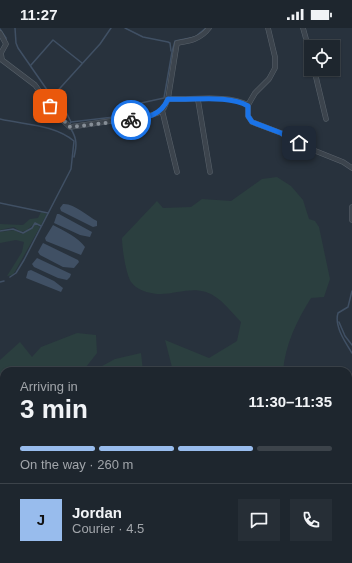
<!DOCTYPE html>
<meta charset="utf-8">
<style>
body{margin:0;font-family:Arial,sans-serif;background:#262e36;color:#f1f3f6;height:100vh;display:flex;flex-direction:column;font-size:15px;white-space:nowrap}
*{box-sizing:border-box;margin:0}
p{font-size:13px;color:#a1a5aa}
.icon{flex:none;width:22px;height:22px;fill:none;stroke:currentColor;stroke-width:2;stroke-linecap:round;stroke-linejoin:round}
.map{position:relative;flex:1;overflow:hidden}
.drawer{position:absolute;left:0px;top:339px;width:352px;height:196px;display:flex;flex-direction:column;background:#1e262e;border-radius:12px 12px 0 0;box-shadow:0 1px 3px #0004,0 0 0 1px #3c434a}
.drawer>*{flex:none}
.fabs{position:absolute;left:304px;top:12px;display:grid;gap:8px}
.fabs a{display:grid;place-items:center;width:36px;height:36px;border-radius:0px;background:#1e262e;box-shadow:0 1px 3px #0004,0 0 0 1px #3c434a;font-size:20px}
.pin{position:absolute;display:grid;place-items:center;width:34px;height:34px;color:#fff;margin:-17px;border-radius:8px;box-shadow:0 2px 6px #0006}
.courier{position:absolute;display:grid;place-items:center;width:40px;height:40px;margin:-20px;border:3px solid #1a73e8;border-radius:50%;background:#fff;color:#222;box-shadow:0 1px 5px #0007}
.overview em{font-style:normal;font-weight:600}
.overview div{display:flex;flex-direction:column-reverse}
.overview{display:flex;align-items:center;justify-content:space-between;height:68px;padding:0 20px}
h1{font-size:26px;font-weight:600;line-height:30px}
.bar{display:grid;grid-template-columns:repeat(4,1fr);gap:6px 4px;align-content:center;height:48px;padding:0 20px}
.bar i{height:5px;border-radius:3px;background:#3c434a}
.bar .current{background:#98bced}
.bar p{grid-column:span 4}
.line{display:flex;align-items:center;gap:10px;padding:0 20px;border-top:1px solid #3c434a}
.line div{flex:1}
.round{display:grid;place-items:center;flex:none;width:42px;height:42px;border-radius:0px;background:#262e36}
.status{display:flex;justify-content:space-between;align-items:center;height:28px;padding:0 20px;background:#1e262e;direction:ltr}
.status svg{height:11px;fill:currentColor}
.map>svg:first-child{display:block}
</style>
<div class="status"><b>11:27</b><svg viewBox="0 0 49 12"><path d="M0 12V9h3v3zM5 12V6h3v6zM10 12V3h3v9zM15 12V0h3v12zM26 1h20v11H26zM47 4h2v5h-2z"/></svg></div>
<div class="map">
<svg width="352" height="535" viewBox="0 0 352 535">
<rect width="100%" height="100%" fill="#28323d"/>
<g fill="#2b3f3f">
<path d="M277,149L291,158L303,172L309,191L315,193L319,199L330,251L324,269L311,270C297,292 285,317 283,343H173L165,312L209,330L237,313L241,294C231,284 221,269 206,264C189,259 174,267 157,266C148,265 137,262 132,255C126,249 122,219 122,210L157,173L163,180L191,179L202,171L231,173L262,151Z"/>
<path d="M41,184L47,186L41,197L35,195L27,202L21,204L14,199L0,202V196L23,197L30,191L38,190Z"/>
<path d="M35,196L40,199L13,247L7,248L22,224L24,214L16,212L0,215V204L14,202L22,206L28,203Z"/>
<path d="M77,305L96,307L97,325L86,339L93,343L115,331L141,325L143,343H4V426L0,423V332L20,314L32,329L41,319Z"/>
<path d="M0,530L4,531H120L119,535H0Z"/>
</g>
<g fill="#405064">
<path d="M63,176C74,175 87,188 97,193V198L93,199L61,183L60,180Z"/>
<path d="M57,186H59L92,204L90,209L80,207L54,195Z"/>
<path d="M53,197C64,203 78,209 85,219L81,227L46,213L45,210Z"/>
<path d="M43,215L78,232L79,234L74,240L63,239L40,227L38,224Z"/>
<path d="M37,230L71,246L70,249L67,252L58,250L34,239L32,236Z"/>
<path d="M31,242L54,253L63,260L61,264L26,250L28,243Z"/>
</g>
<g fill="none" stroke-linecap="round" stroke-linejoin="round">
<g stroke="#405064" stroke-width="1.5">
<path d="M15,0L16,15L18,20L52,69"/>
<path d="M125,0L143,9L168,14L170,15L171,23"/>
<path d="M0,1L6,10V13"/>
<path d="M31,37L53,12L82,35"/>
<path d="M0,91C25,97 53,96 74,113L71,141L24,232L16,245L10,249"/>
<path d="M71,94L140,86L141,75L164,70L172,24L175,13L195,9L206,0"/>
<path d="M69,97L71,94L65,82L56,76L52,69L100,16L111,0"/>
<path d="M71,101C77,111 77,117 74,129"/>
<path d="M0,175L48,185"/>
<path d="M0,203L13,201L23,205L32,200L35,195L41,198"/>
<path d="M0,254L4,253"/>
<path d="M352,263L348,279L338,285C334,298 345,314 352,325"/>
<path d="M339,294L345,308L352,317"/>
<path d="M348,395L352,396"/>
<path d="M348,429L352,427"/>
<path d="M268,531L273,535"/>
<path d="M274,531L280,535"/>
<path d="M205,535L209,531"/>
<path d="M209,535L213,531"/>
<path d="M289,535L290,531"/>
</g>
<defs>
<g id="minor">
<path d="M268,0L275,29V40L269,51L255,65L248,77V88L252,94L281,105L308,120L343,134L352,140"/>
<path d="M303,0L311,29"/>
<path d="M0,5L6,16L1,25L2,32L35,57L56,86L70,99L152,87L160,84L164,80L168,71L177,15C190,13 201,11 209,0"/>
<path d="M314,41L326,91"/>
<path d="M168,71C191,72 228,66 248,77"/>
<path d="M198,72L210,144"/>
<path d="M162,82L177,144"/>
<path d="M352,179V192"/>
</g>
</defs>
<use href="#minor" stroke="#59626b" stroke-width="5.5"/>
<use href="#minor" stroke="#3c444d" stroke-width="4.5"/>
</g>
<g fill="none" stroke-linecap="round" stroke-linejoin="round">
<path stroke="#868e97" stroke-width="4" stroke-dasharray="0 7.2" d="M50,78L70,99L131,92"/>
<path stroke="#1a73e8" stroke-width="5" d="M131,92C147,90 161,87 168,71C191,73 228,66 248,78V88L252,94L281,105L299,115"/>
</g>
</svg>
<div class="fabs">
<a><svg class="icon" aria-label="locate" viewBox="0 0 24 24"><circle cx="12" cy="12" r="6"/><path d="M12 2v4M12 18v4M2 12h4M18 12h4"/></svg></a>
</div>
<div class="pin" style="left:50px;top:78px;background:#ea580c"><svg class="icon" aria-label="bag" viewBox="0 0 24 24"><path d="M5 8h14l-1 12H6zM9 8a3 3 0 0 1 6 0"/></svg></div>
<div class="pin" style="left:299px;top:115px;background:#1f2937"><svg class="icon" aria-label="home" viewBox="0 0 24 24"><path d="M3 11l9-7 9 7M6 9v11h12V9"/></svg></div>
<div class="courier" style="left:131px;top:92px"><svg class="icon" aria-label="bike" viewBox="0 0 24 24"><circle cx="6" cy="16" r="4"/><circle cx="18" cy="16" r="4"/><path d="M6 16l4-8h5l3 8M10 8l3 8H6M13 5h3"/></svg></div>
<section class="drawer">
<div class="overview"><div><h1>3 min</h1><p>Arriving in</p></div><em>11:30–11:35</em></div>
<div class="bar"><i class="current"></i><i class="current"></i><i class="current"></i><i></i><p>On the way · 260 m</p></div>
<div class="line" style="height:72px"><b class="round" style="background:#98bced;color:#111">J</b><div><b>Jordan</b><p>Courier · 4.5</p></div><a class="round"><svg class="icon" aria-label="chat" viewBox="0 0 24 24"><path d="M4 5h16v11H9l-5 4z"/></svg></a><a class="round"><svg class="icon" aria-label="phone" viewBox="0 0 24 24"><path d="M5 4h4l2 5-3 2q2 4 5 5l2-3 5 2v4C11 20 4 13 5 4z"/></svg></a></div>
</section>
</div>
